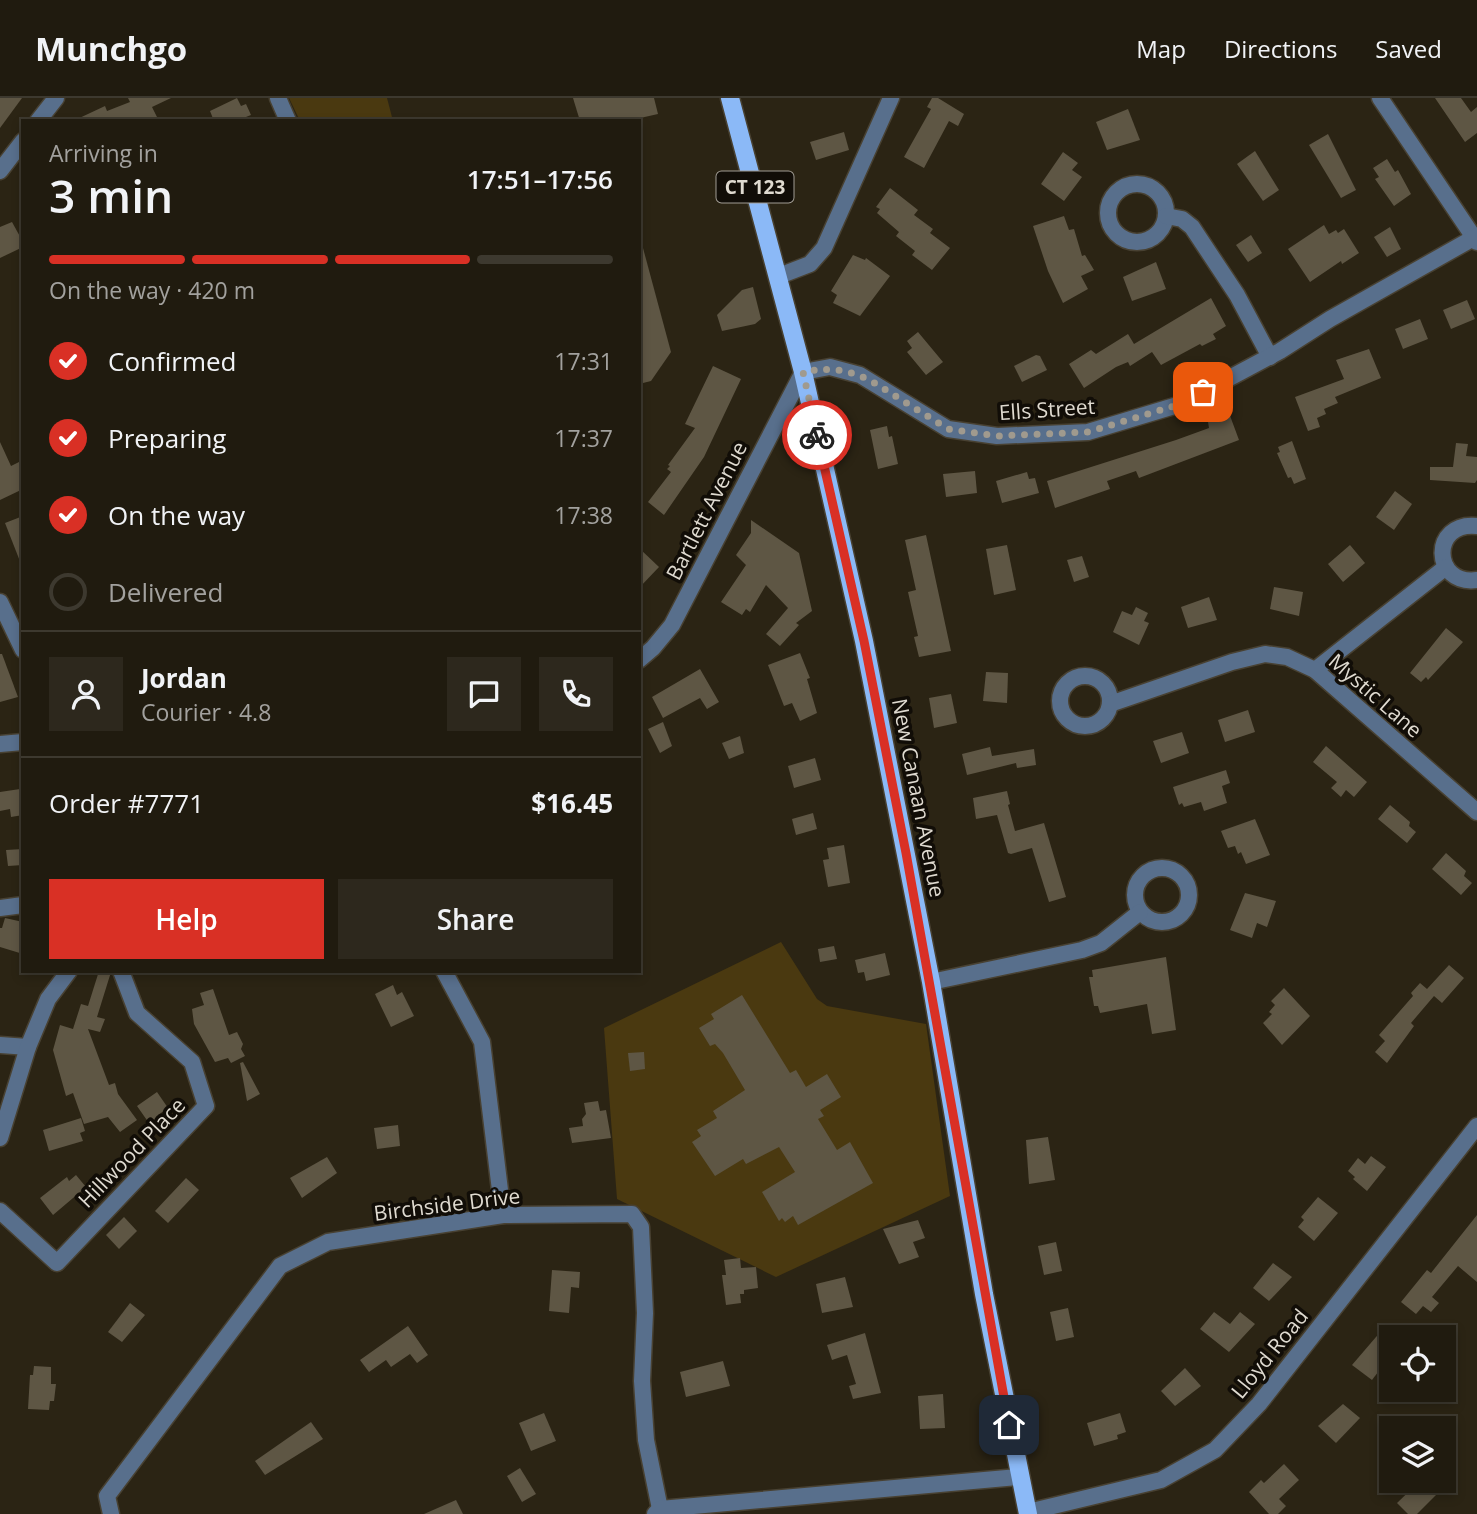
<!DOCTYPE html>
<meta charset="utf-8">
<style>
body{margin:0;font-family:"Open Sans",sans-serif;background:#2d281d;color:#f1f3f6;height:100vh;display:flex;flex-direction:column;font-size:26px;white-space:nowrap}
*{box-sizing:border-box;margin:0}
p{font-size:23px;color:#a2a19e}
.icon{flex:none;width:38px;height:38px;fill:none;stroke:currentColor;stroke-width:2;stroke-linecap:round;stroke-linejoin:round}
.map{position:relative;flex:1;overflow:hidden}
.side{position:absolute;left:21px;top:21px;width:620px;height:854px;display:flex;flex-direction:column;background:#201b0f;border-radius:0px;box-shadow:0 4px 10px #0003,0 0 0 2px #3d392f}
.side>*{flex:none}
.tools{position:absolute;left:1379px;top:1227px;display:grid;gap:14px}
.tools a{display:grid;place-items:center;width:77px;height:77px;border-radius:0px;background:#201b0f;box-shadow:0 4px 10px #0003,0 0 0 2px #3d392f;font-size:35px}
.pin{position:absolute;display:grid;place-items:center;width:60px;height:60px;color:#fff;margin:-30px;border-radius:14px;box-shadow:0 4px 10px #0006}
.courier{position:absolute;display:grid;place-items:center;width:70px;height:70px;margin:-35px;border:5px solid #d93025;border-radius:50%;background:#fff;color:#222;box-shadow:0 2px 9px #0007}
.overview em{font-style:normal;font-weight:600}
.overview div{display:flex;flex-direction:column-reverse}
.overview{display:flex;align-items:center;justify-content:space-between;height:119px;padding:0 28px}
h1{font-size:46px;font-weight:600;line-height:52px}
.bar{display:grid;grid-template-columns:repeat(4,1fr);gap:10px 7px;align-content:center;height:84px;padding:0 28px}
.bar i{height:9px;border-radius:5px;background:#3d392f}
.bar .on{background:#d93025}
.bar p{grid-column:span 4}
.line{display:flex;align-items:center;gap:18px;padding:0 28px;border-top:2px solid #3d392f}
.line div{flex:1}
.round{display:grid;place-items:center;flex:none;width:74px;height:74px;border-radius:0px;background:#2d281d}
ol{padding:0 28px;list-style:none}
li{display:flex;align-items:center;gap:21px;height:77px}
li p{margin-inline-start:auto}
li .icon{padding:7px;border-radius:50%;background:#d93025;color:#fff;stroke-width:4}
li:last-child{color:#a2a19e}
li i{width:38px;height:38px;border:4px solid #3d392f;border-radius:50%}
.action{display:flex;gap:14px;margin-top:auto;padding:14px 28px}
.action a{flex:1;height:80px;border-radius:0px;background:#d93025;color:#fff;font-size:28px;font-weight:600;line-height:80px;text-align:center}
.action a+a{background:#2d281d;color:#f1f3f6}
header{display:flex;align-items:center;gap:42px;box-sizing:border-box;height:98px;padding:0 35px;background:#201b0f;border-bottom:2px solid #3d392f}
header strong{font-size:33px}
nav{display:flex;gap:38px;margin-inline-start:auto;font-size:24px}
.map>svg:first-child{display:block}
</style>
<header>
<strong>Munchgo</strong>
<nav><a>Map</a><a>Directions</a><a>Saved</a></nav>
</header>
<div class="map">
<svg width="1477" height="1416" viewBox="0 0 1477 1416">
<rect width="100%" height="100%" fill="#2b2414"/>
<g fill="#4a3910">
<path d="M289,0H387L393,23H300Z"/>
<path d="M781,844L817,901L827,908L926,926L950,1098L776,1179L617,1101L604,930Z"/>
</g>
<g fill="#5e5644">
<path d="M0,0H22L0,30Z"/>
<path d="M128,0H171L152,9L159,23H73L105,8L107,13L130,4Z"/>
<path d="M237,0L241,8L246,6L251,17L246,19L248,23H214L210,13Z"/>
<path d="M573,0H654L658,16L627,23H580Z"/>
<path d="M932,0H938L964,16L958,28L949,23L924,70L904,59L931,11L927,9Z"/>
<path d="M1435,0H1461L1471,14L1477,9V35L1465,44Z"/>
<path d="M1128,11L1140,42L1107,52L1096,24Z"/>
<path d="M844,34L849,52L816,62L810,44Z"/>
<path d="M1328,36L1356,92L1341,100L1309,47Z"/>
<path d="M1255,53L1279,92L1263,103L1237,66Z"/>
<path d="M1063,54L1078,65L1072,72L1082,79L1064,103L1041,86Z"/>
<path d="M1387,61L1395,74L1398,72L1411,96L1394,108L1375,81L1379,79L1373,70Z"/>
<path d="M890,90L918,112L914,117L933,131L930,135L950,150L932,172L912,157L915,153L896,138L899,134L877,115L880,111L876,109Z"/>
<path d="M1064,118L1069,132L1074,131L1082,158L1085,157L1094,172L1081,178L1088,191L1063,205L1048,173L1033,128Z"/>
<path d="M12,124L23,144V149L0,160V129Z"/>
<path d="M1324,127L1329,136L1336,132L1338,135L1344,131L1359,155L1342,166L1341,163L1310,184L1288,151Z"/>
<path d="M1390,129L1401,151L1387,159L1374,139Z"/>
<path d="M1251,137L1262,155L1248,164L1236,147Z"/>
<path d="M639,150H643L671,254L651,283L639,286Z"/>
<path d="M853,157L865,162L866,160L890,178L860,218L833,205L837,197L831,193Z"/>
<path d="M1156,164L1166,191L1132,203L1123,179Z"/>
<path d="M753,189L761,221L755,226L722,233L717,217L742,192Z"/>
<path d="M1211,200L1226,228L1213,236L1216,241L1202,248L1200,246L1161,267L1152,254L1130,268L1128,264L1116,269L1084,290L1069,266L1091,252L1096,256L1128,236L1134,246Z"/>
<path d="M1467,202L1475,221L1451,231L1443,212Z"/>
<path d="M1420,221L1428,241L1403,251L1395,231Z"/>
<path d="M918,234L943,264L926,277L907,254L912,250L907,243Z"/>
<path d="M1369,251L1381,280L1335,299L1338,305L1324,311L1326,316L1317,320L1320,329L1308,333L1295,299L1344,281L1336,262Z"/>
<path d="M1036,257L1040,258L1047,272L1022,284L1014,268Z"/>
<path d="M713,268L741,281L704,359L664,417L648,404L671,374L667,371L670,368L668,367L695,330L685,326Z"/>
<path d="M1229,315L1239,342L1139,380L1136,373L1107,383L1110,391L1055,410L1047,383L1176,342L1209,330L1208,324Z"/>
<path d="M887,328L889,339L892,338L898,366L878,371L870,332Z"/>
<path d="M1292,343L1306,381L1294,386L1291,379L1288,380L1277,355L1280,354L1278,349Z"/>
<path d="M0,344L11,368L23,362V391L0,402Z"/>
<path d="M1456,345L1468,346L1466,358L1477,359V382L1475,385L1430,382V369H1453Z"/>
<path d="M975,373L977,395L946,399L943,376Z"/>
<path d="M1027,374L1029,381L1035,380L1039,395L1002,405L996,383Z"/>
<path d="M1395,393L1412,406L1394,432L1376,419Z"/>
<path d="M23,418V471L5,425Z"/>
<path d="M751,422L799,455L812,513L796,525L799,527L780,548L766,536L788,510L766,487L750,514L746,511L742,517L721,504L746,467L736,457L751,435Z"/>
<path d="M926,437L951,553L919,559L914,539L918,538L908,494L916,492L905,442Z"/>
<path d="M1007,447L1016,492L994,497L986,451Z"/>
<path d="M1350,447L1365,465L1343,484L1328,466Z"/>
<path d="M639,450L659,469L639,490Z"/>
<path d="M1082,458L1089,479L1074,484L1067,462Z"/>
<path d="M1274,489L1303,494L1299,518L1270,511Z"/>
<path d="M1209,499L1217,522L1188,530L1181,509Z"/>
<path d="M1136,509L1148,515L1144,523L1149,525L1139,547L1113,534L1122,513L1132,517Z"/>
<path d="M1446,530L1463,544L1428,582L1426,579L1421,584L1410,575Z"/>
<path d="M800,555L810,580L807,581L817,615L800,623L792,605L784,608L768,567Z"/>
<path d="M0,556H2L18,599L0,604Z"/>
<path d="M700,571L719,604L707,611L700,600L663,620L652,599Z"/>
<path d="M986,574L1008,575L1007,605L983,603Z"/>
<path d="M951,596L957,625L934,630L929,600Z"/>
<path d="M1248,612L1255,634L1225,644L1218,622Z"/>
<path d="M663,624L672,648L660,655L648,631Z"/>
<path d="M1182,634L1189,655L1161,665L1153,643Z"/>
<path d="M740,638L744,655L729,661L722,645Z"/>
<path d="M1326,648L1367,684L1354,699L1346,692L1341,699L1331,690L1337,684L1313,664Z"/>
<path d="M990,649L992,658L1034,651L1036,667L1017,670L1016,665L967,677L962,656Z"/>
<path d="M815,660L821,682L794,690L788,668Z"/>
<path d="M1226,672L1230,685L1222,688L1227,705L1204,713L1201,704L1184,709L1182,705L1179,707L1173,689Z"/>
<path d="M20,691L23,717L11,719L10,711L0,713V694Z"/>
<path d="M1007,693L1010,706L1008,707L1015,733L1044,725L1066,799L1049,804L1032,750L1011,756L1008,755L997,717L976,721L973,700Z"/>
<path d="M1390,707L1410,724L1409,728L1416,734L1407,745L1378,721Z"/>
<path d="M813,715L817,731L796,737L792,721Z"/>
<path d="M1255,721L1270,757L1246,766L1241,754L1238,756L1235,748L1228,750L1221,733Z"/>
<path d="M844,747L850,785L828,789L823,762L829,761L827,750Z"/>
<path d="M23,751V767L8,768L6,752Z"/>
<path d="M1446,755L1466,773L1464,778L1472,785L1461,797L1432,771Z"/>
<path d="M1245,795L1276,803L1267,829L1257,825L1252,840L1230,832Z"/>
<path d="M5,820L23,824V856L0,849V830H2Z"/>
<path d="M834,848L837,861L820,864L818,851Z"/>
<path d="M885,855L890,877L866,883L864,874L858,875L855,862Z"/>
<path d="M1166,859L1176,932L1152,936L1147,906L1100,915L1098,908H1094L1089,879H1093L1092,872Z"/>
<path d="M1449,867L1464,880L1442,905L1434,898L1411,925L1414,928L1387,965L1375,954L1385,943L1379,937L1413,898L1411,895L1420,885L1427,891Z"/>
<path d="M99,873L111,874L97,919L105,921L100,934L88,931L109,987L115,985L118,996L137,1022L120,1034L108,1019L84,1026L73,995L66,998L53,952L60,927L73,931L81,906L88,908Z"/>
<path d="M393,887L397,897L402,894L414,918L391,929L375,896Z"/>
<path d="M1284,890L1310,918L1282,947L1263,925L1272,916L1269,914L1275,907L1271,903Z"/>
<path d="M213,891L229,937L237,934L243,946L241,951L245,958L231,965L228,960L215,964L194,926L192,911L204,907L200,895Z"/>
<path d="M742,897L790,975L796,972L806,989L827,976L841,999L820,1012L824,1018L818,1021L837,1052L850,1044L873,1085L798,1127L793,1118L785,1124L782,1120L779,1123L762,1094L795,1074L779,1049L746,1066L743,1061L715,1078L692,1044L701,1038L697,1032L717,1020L713,1013L745,992L723,955L715,946L710,948L699,930L714,921L711,916Z"/>
<path d="M644,954L645,971L630,973L628,955Z"/>
<path d="M243,964L260,996L247,1003L240,965Z"/>
<path d="M157,994L168,1010L158,1017L161,1021L151,1028L137,1008Z"/>
<path d="M598,1003L600,1013L606,1012L611,1040L572,1045L569,1030L583,1028L582,1021L586,1016L584,1005Z"/>
<path d="M81,1020L85,1033L80,1035L83,1043L49,1053L43,1032Z"/>
<path d="M398,1027L400,1048L377,1051L374,1030Z"/>
<path d="M1048,1039L1055,1082L1029,1086L1026,1042Z"/>
<path d="M1371,1058L1386,1069L1367,1093L1353,1081L1355,1079L1348,1073L1358,1060L1365,1066Z"/>
<path d="M327,1059L337,1075L302,1100L290,1080Z"/>
<path d="M76,1077L86,1089L53,1117L40,1100L63,1082L67,1079L69,1083Z"/>
<path d="M186,1080L199,1092L168,1125L155,1113Z"/>
<path d="M1318,1099L1338,1115L1314,1143L1298,1129L1304,1122L1301,1119Z"/>
<path d="M1477,1117V1184L1458,1168L1432,1199L1439,1205L1431,1214L1423,1208L1416,1216L1401,1204L1427,1172L1431,1175Z"/>
<path d="M124,1119L137,1133L119,1151L106,1137Z"/>
<path d="M918,1122L925,1140L913,1144L919,1159L899,1166L883,1131Z"/>
<path d="M1056,1144L1062,1173L1044,1177L1038,1148Z"/>
<path d="M740,1160L741,1170L756,1169L758,1190L744,1192V1196H740L741,1205L726,1207L722,1177H726L724,1162Z"/>
<path d="M1273,1165L1292,1179L1269,1203L1253,1190Z"/>
<path d="M552,1172L580,1174L579,1190L571,1189L569,1215L549,1213Z"/>
<path d="M845,1179L853,1209L822,1215L816,1186Z"/>
<path d="M130,1205L145,1217L122,1244L108,1234Z"/>
<path d="M1068,1210L1074,1239L1056,1243L1050,1214Z"/>
<path d="M1214,1214L1230,1226L1240,1214L1255,1226L1229,1254L1200,1231Z"/>
<path d="M408,1228L428,1257L417,1265L410,1256L391,1269L386,1262L369,1274L360,1262Z"/>
<path d="M1382,1232L1391,1239V1257L1372,1282L1352,1267Z"/>
<path d="M865,1235L881,1295L853,1301L849,1288L856,1286L847,1257L832,1262L827,1247Z"/>
<path d="M723,1263L730,1288L686,1299L680,1274Z"/>
<path d="M34,1268L51,1269V1286H56L54,1303H50L49,1312L28,1311L30,1277H33Z"/>
<path d="M1185,1270L1201,1288L1175,1308L1161,1293Z"/>
<path d="M943,1296L945,1330L920,1331L918,1298Z"/>
<path d="M1343,1306L1360,1320L1336,1345L1318,1328Z"/>
<path d="M544,1315L556,1343L531,1353L519,1325Z"/>
<path d="M1120,1315L1126,1334L1117,1337L1118,1341L1094,1348L1087,1325Z"/>
<path d="M311,1324L323,1341L265,1377L255,1363Z"/>
<path d="M1284,1366L1299,1382L1279,1401L1286,1408L1278,1416H1269L1249,1394L1261,1382L1264,1385Z"/>
<path d="M520,1370L536,1396L522,1404L507,1378Z"/>
<path d="M1421,1382H1451L1417,1416H1408L1397,1405Z"/>
<path d="M456,1402L463,1416H424Z"/>
</g>
<g fill="none" stroke-linecap="round" stroke-linejoin="round">
<defs>
<g id="minor">
<path d="M278,0L288,23"/>
<path d="M1380,0L1477,144"/>
<path d="M38,23L56,0"/>
<path d="M0,73L23,43"/>
<circle cx="1137" cy="115" r="29"/>
<path d="M1166,118L1182,121L1192,129L1237,197L1270,259"/>
<path d="M779,178L810,166L824,150L891,0"/>
<path d="M1477,428C1430,423 1432,488 1477,482"/>
<path d="M0,504L23,552"/>
<path d="M639,562L653,550L672,527L803,274L830,269L860,277L948,331L997,338L1088,334L1181,306L1280,253L1330,221L1477,138"/>
<path d="M1315,572L1446,469"/>
<circle cx="1085" cy="603" r="25"/>
<path d="M1110,606L1232,564L1265,556L1287,559L1315,572L1477,714"/>
<path d="M0,646L23,644"/>
<circle cx="1162" cy="797" r="27"/>
<path d="M0,810L23,807"/>
<path d="M444,873L482,944L503,1117"/>
<path d="M931,884L1082,852L1101,845L1140,814"/>
<path d="M0,947L28,949"/>
<path d="M0,1040L28,949L48,901L69,873"/>
<path d="M0,1113L57,1165L206,1008L192,964L137,915L121,873"/>
<path d="M1028,1414L1161,1382L1215,1352L1259,1306L1477,1028"/>
<path d="M111,1416L107,1398L280,1168L328,1144L503,1117L632,1116L641,1129L645,1215L642,1283L646,1342L660,1411"/>
<path d="M655,1416L660,1411L1018,1379"/>
</g>
<path id="major" d="M730,0L803,274L864,543L931,884L984,1196L1028,1416"/>
</defs>
<use href="#minor" stroke="#484132" stroke-width="19"/>
<use href="#major" stroke="#484132" stroke-width="21"/>
<use href="#minor" stroke="#586f8c" stroke-width="16"/>
<use href="#major" stroke="#8bb9f7" stroke-width="18"/>
</g>
<g fill="none" stroke-linecap="round" stroke-linejoin="round">
<path stroke="#a09a8e" stroke-width="7" stroke-dasharray="0 12.6" d="M817,337L803,274C829,269 849,271 873,284L948,331L997,338L1088,334L1181,306L1203,294"/>
<path stroke="#d93025" stroke-width="9" d="M817,337L864,543L906,755L1009,1327"/>
</g>
<g text-anchor="middle" stroke-width="7" stroke-linejoin="round" paint-order="stroke">
<rect fill="#110d07" stroke="#a19c94" stroke-width="2" x="716.5" y="73.5" width="77" height="31" rx="5"/>
<g font-size="19" font-weight="bold" fill="#dfdad0">
<text x="755" y="96">CT 123</text>
</g>
<g font-size="21" fill="#dfdad0" stroke="#110d07">
<text transform="translate(1047 312) rotate(-4)" y="7">Ells Street</text>
<text transform="translate(707 413) rotate(-63)" y="7">Bartlett Avenue</text>
<text transform="translate(1375 598) rotate(41)" y="7">Mystic Lane</text>
<text transform="translate(918 700) rotate(79)" y="7">New Canaan Avenue</text>
<text transform="translate(132 1055) rotate(-46)" y="7">Hillwood Place</text>
<text transform="translate(447 1107) rotate(-7)" y="7">Birchside Drive</text>
<text transform="translate(1270 1256) rotate(-51)" y="7">Lloyd Road</text>
</g>
</g>
</svg>
<div class="tools">
<a><svg class="icon" aria-label="locate" viewBox="0 0 24 24"><circle cx="12" cy="12" r="6"/><path d="M12 2v4M12 18v4M2 12h4M18 12h4"/></svg></a>
<a><svg class="icon" aria-label="layers" viewBox="0 0 24 24"><path d="M12 4l9 5-9 5-9-5zM3 14l9 5 9-5"/></svg></a>
</div>
<div class="pin" style="left:1203px;top:294px;background:#ea580c"><svg class="icon" aria-label="bag" viewBox="0 0 24 24"><path d="M5 8h14l-1 12H6zM9 8a3 3 0 0 1 6 0"/></svg></div>
<div class="pin" style="left:1009px;top:1327px;background:#1f2937"><svg class="icon" aria-label="home" viewBox="0 0 24 24"><path d="M3 11l9-7 9 7M6 9v11h12V9"/></svg></div>
<div class="courier" style="left:817px;top:337px"><svg class="icon" aria-label="bike" viewBox="0 0 24 24"><circle cx="6" cy="16" r="4"/><circle cx="18" cy="16" r="4"/><path d="M6 16l4-8h5l3 8M10 8l3 8H6M13 5h3"/></svg></div>
<section class="side">
<div class="overview"><div><h1>3 min</h1><p>Arriving in</p></div><em>17:51–17:56</em></div>
<div class="bar"><i class="on"></i><i class="on"></i><i class="on"></i><i></i><p>On the way · 420 m</p></div>
<ol>
<li><svg class="icon" aria-label="check" viewBox="0 0 24 24"><path d="M5 12l5 5 9-10"/></svg>Confirmed<p>17:31</p></li>
<li><svg class="icon" aria-label="check" viewBox="0 0 24 24"><path d="M5 12l5 5 9-10"/></svg>Preparing<p>17:37</p></li>
<li><svg class="icon" aria-label="check" viewBox="0 0 24 24"><path d="M5 12l5 5 9-10"/></svg>On the way<p>17:38</p></li>
<li><i></i>Delivered</li>
</ol>
<div class="line" style="height:126px"><a class="round"><svg class="icon" aria-label="person" viewBox="0 0 24 24"><circle cx="12" cy="8" r="4"/><path d="M4 21q1-7 8-7t8 7"/></svg></a><div><b>Jordan</b><p>Courier · 4.8</p></div><a class="round"><svg class="icon" aria-label="chat" viewBox="0 0 24 24"><path d="M4 5h16v11H9l-5 4z"/></svg></a><a class="round"><svg class="icon" aria-label="phone" viewBox="0 0 24 24"><path d="M5 4h4l2 5-3 2q2 4 5 5l2-3 5 2v4C11 20 4 13 5 4z"/></svg></a></div>
<div class="line" style="height:91px"><div>Order #7771</div><b>$16.45</b></div>
<div class="action"><a>Help</a><a>Share</a></div>
</section>
</div>
